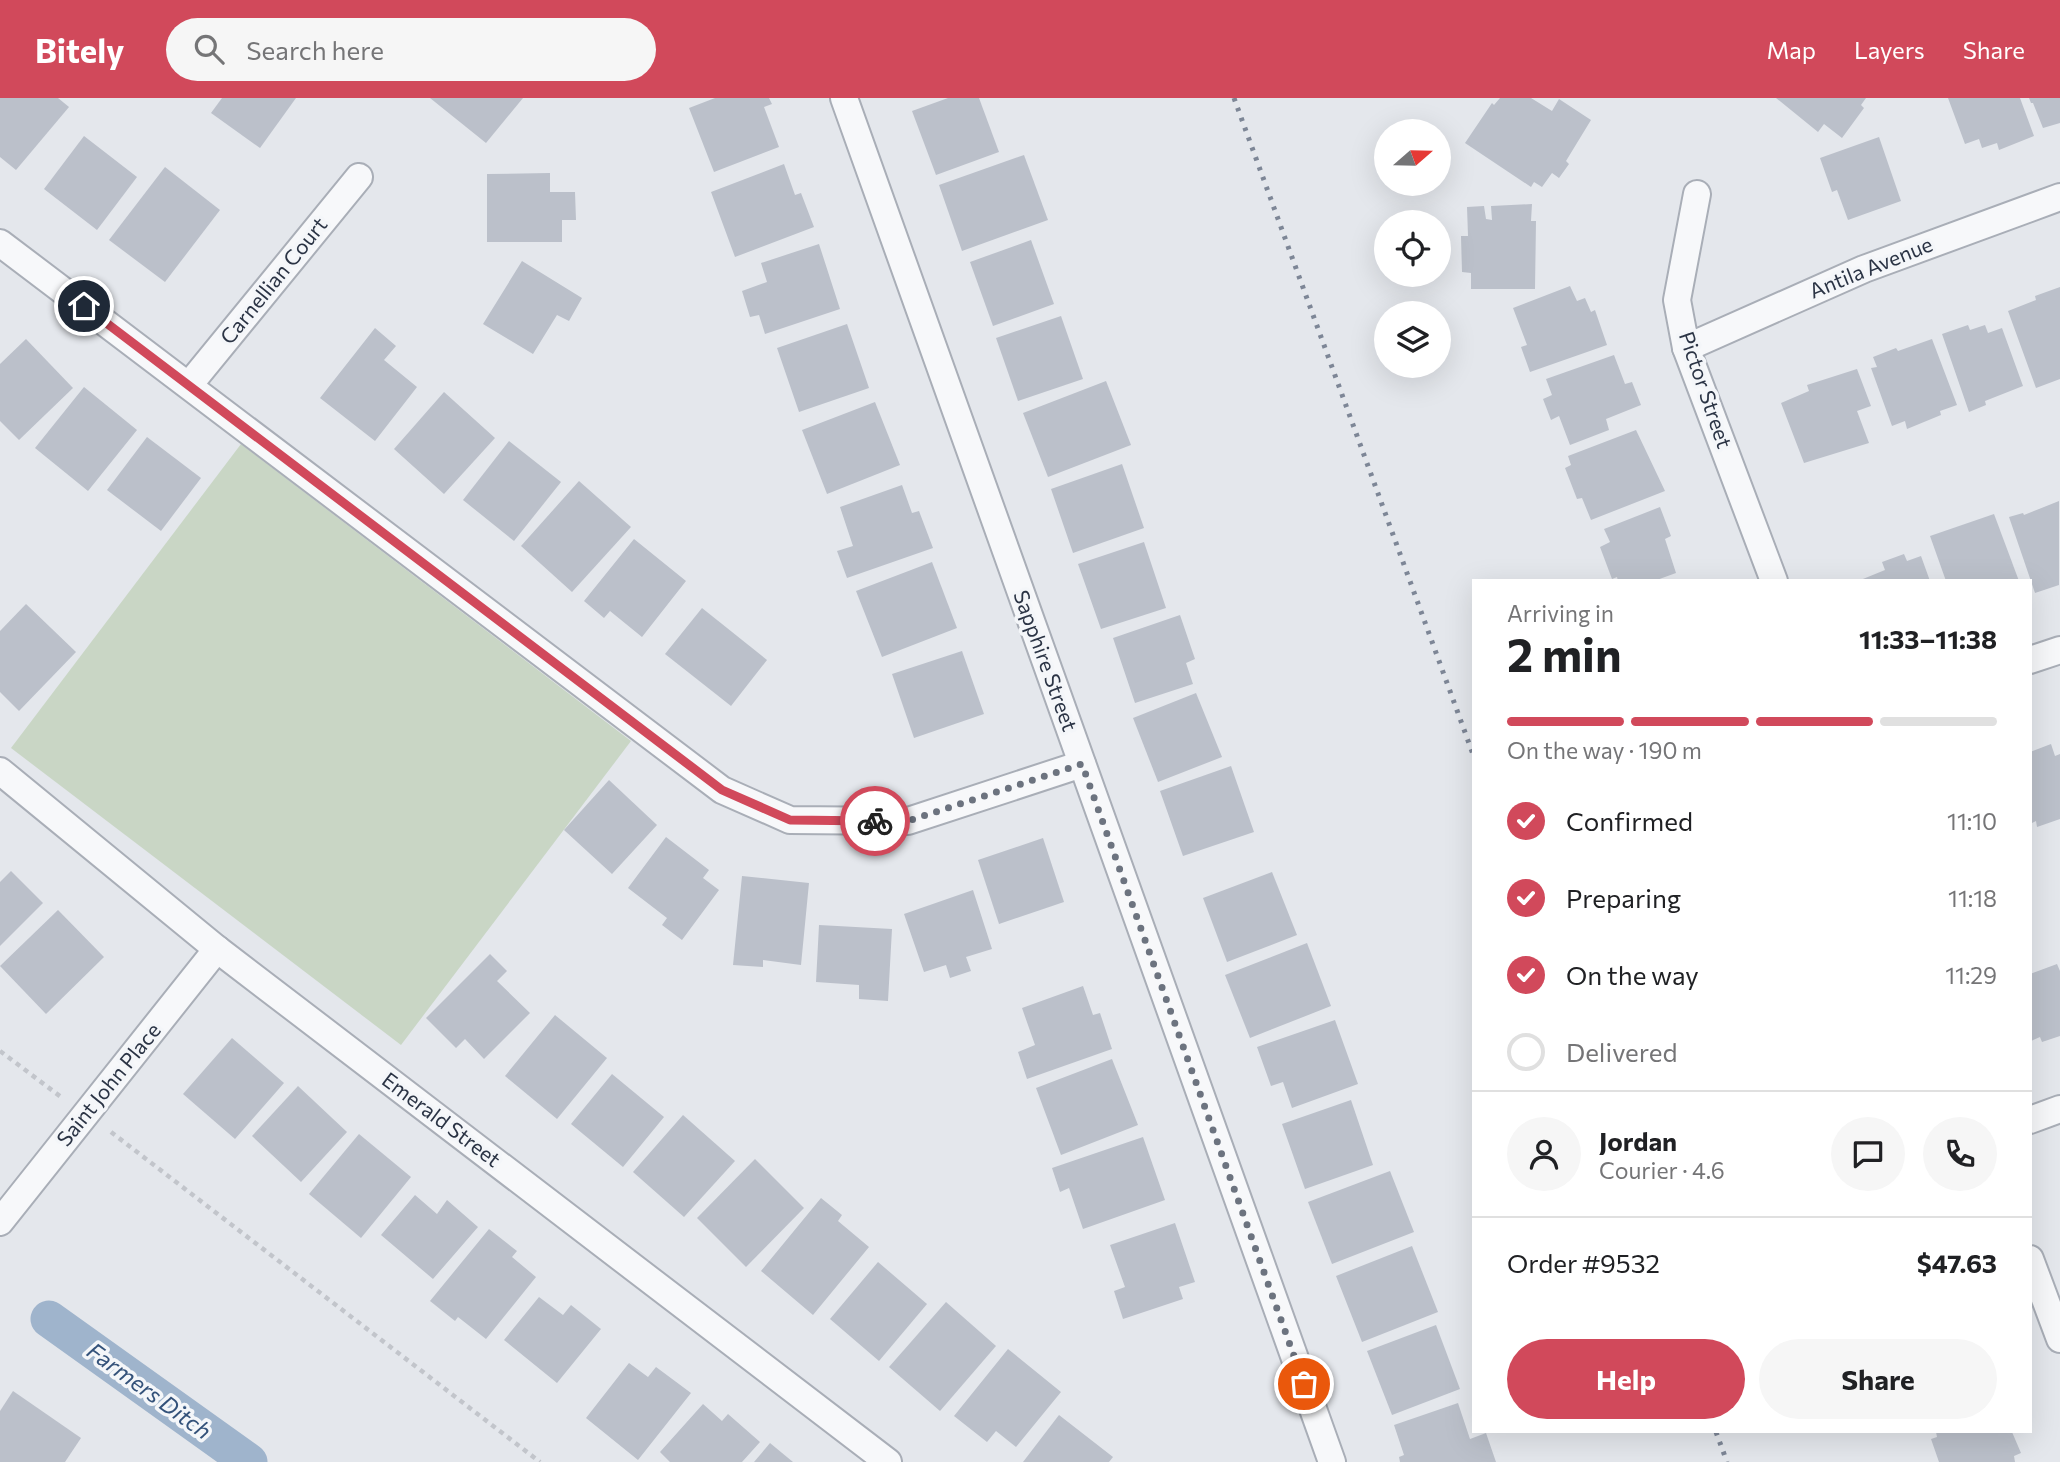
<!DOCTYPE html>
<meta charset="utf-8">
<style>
body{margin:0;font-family:Commissioner,sans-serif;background:#f6f6f6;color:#202124;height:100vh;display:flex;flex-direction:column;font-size:26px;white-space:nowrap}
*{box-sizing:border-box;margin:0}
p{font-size:23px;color:#757577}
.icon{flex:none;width:38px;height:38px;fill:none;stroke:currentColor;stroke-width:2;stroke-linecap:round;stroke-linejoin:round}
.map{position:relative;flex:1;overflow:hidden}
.sheet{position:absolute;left:1472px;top:481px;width:560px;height:854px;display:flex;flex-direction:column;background:#fff;border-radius:0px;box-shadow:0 7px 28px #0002}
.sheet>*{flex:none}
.needle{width:46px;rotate:70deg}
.fabs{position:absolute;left:1374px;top:21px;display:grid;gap:14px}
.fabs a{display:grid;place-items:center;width:77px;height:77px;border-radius:50%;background:#fff;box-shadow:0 7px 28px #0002;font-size:35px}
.pin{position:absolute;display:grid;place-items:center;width:60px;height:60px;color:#fff;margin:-30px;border:4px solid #fff;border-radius:50%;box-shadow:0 2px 7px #0007}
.courier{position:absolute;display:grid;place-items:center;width:70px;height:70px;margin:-35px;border:5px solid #d1495b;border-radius:50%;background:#fff;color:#222;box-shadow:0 2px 9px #0007}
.headline em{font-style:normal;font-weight:700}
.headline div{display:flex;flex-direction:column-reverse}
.headline{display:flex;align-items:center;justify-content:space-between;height:119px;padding:0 35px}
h1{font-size:46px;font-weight:700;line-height:52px}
.bar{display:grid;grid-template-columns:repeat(4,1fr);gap:10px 7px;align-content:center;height:84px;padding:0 35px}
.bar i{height:9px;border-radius:5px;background:#e0e0e0}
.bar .on{background:#d1495b}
.bar p{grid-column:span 4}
.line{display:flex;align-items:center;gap:18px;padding:0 35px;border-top:2px solid #e0e0e0}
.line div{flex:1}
.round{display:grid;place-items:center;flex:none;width:74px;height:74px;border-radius:37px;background:#f6f6f6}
ol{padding:0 35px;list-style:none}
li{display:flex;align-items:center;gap:21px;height:77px}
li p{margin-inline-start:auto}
li .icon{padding:7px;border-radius:50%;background:#d1495b;color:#fff;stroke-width:4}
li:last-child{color:#757577}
li i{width:38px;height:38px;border:4px solid #e0e0e0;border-radius:50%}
.action{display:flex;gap:14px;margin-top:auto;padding:14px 35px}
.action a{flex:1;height:80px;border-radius:42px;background:#d1495b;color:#fff;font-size:28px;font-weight:700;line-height:80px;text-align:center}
.action a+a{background:#f6f6f6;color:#202124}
header{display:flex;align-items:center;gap:42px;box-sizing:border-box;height:98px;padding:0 35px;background:#d1495b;color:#fff}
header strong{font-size:33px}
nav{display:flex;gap:38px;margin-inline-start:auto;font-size:24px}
.search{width:490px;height:63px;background:#f6f6f6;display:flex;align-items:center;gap:18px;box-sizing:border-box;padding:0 24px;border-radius:38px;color:#757577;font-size:26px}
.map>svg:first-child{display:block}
</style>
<header>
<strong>Bitely</strong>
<div class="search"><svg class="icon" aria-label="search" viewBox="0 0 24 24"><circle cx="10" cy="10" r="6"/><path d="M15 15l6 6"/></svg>Search here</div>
<nav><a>Map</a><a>Layers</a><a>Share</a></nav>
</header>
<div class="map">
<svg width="2060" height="1364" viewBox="0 0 2060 1364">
<rect width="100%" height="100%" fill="#e4e7ec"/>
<path fill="#c9d6c5" d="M241,346L631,643L401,947L11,650Z"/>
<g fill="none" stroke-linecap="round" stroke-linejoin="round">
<path stroke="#9fb4cc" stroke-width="37" d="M49,1221L249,1364"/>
</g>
<g fill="#bbc0ca">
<path d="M0,0H58L69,9L16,72L0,59Z"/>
<path d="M222,0H296L260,50L211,15Z"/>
<path d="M430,0H523L486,45Z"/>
<path d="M715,0H769L772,6L764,9L779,49L714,74L689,10Z"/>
<path d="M948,0H979L999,54L936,77L912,13Z"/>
<path d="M1500,0H1531L1552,13L1559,1L1591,22L1566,63L1569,66L1559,80L1552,75L1542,89L1534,84L1531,89L1465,45L1492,5L1494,7Z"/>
<path d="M1776,0H1866L1861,7L1864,10L1842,40L1824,26L1818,34Z"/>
<path d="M1948,0H2020L2034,38L1999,52L1997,45L1982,50L1979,41L1965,46Z"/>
<path d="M2029,0H2060V25L2043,30L2033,5H2031Z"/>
<path d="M84,38L137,79L97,132L44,91Z"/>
<path d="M1879,39L1901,103L1848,122L1837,92L1832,94L1820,60Z"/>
<path d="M1024,57L1048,122L962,153L939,87Z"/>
<path d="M784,66L795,97L801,95L814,129L735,159L711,94Z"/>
<path d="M165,69L220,112L165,184L109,142Z"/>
<path d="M550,75V94H575L576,122H562V144H487V76Z"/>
<path d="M1532,106L1531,123H1536L1535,191H1471V175L1462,174L1461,138H1468L1467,109L1484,108L1486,121L1492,122L1491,108Z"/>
<path d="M1031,142L1054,206L993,228L970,164Z"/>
<path d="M819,146L840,211L765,236L759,217L750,219L742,193L767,184L761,165Z"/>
<path d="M522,163L582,200L569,223L557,217L533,256L483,226Z"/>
<path d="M1570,188L1577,203L1585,200L1591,214L1595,212L1607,247L1530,274L1521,249L1527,247L1513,210Z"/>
<path d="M2060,189V281L2036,290L2008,213L2036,202L2035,198Z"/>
<path d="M1061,218L1083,281L1018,303L996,240Z"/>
<path d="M847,226L869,290L799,314L777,250Z"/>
<path d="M1968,227L1970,232L1985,227L1988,235L2002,230L2023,288L1985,303L1986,307L1969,314L1942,236Z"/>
<path d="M375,230L396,248L384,262L417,289L375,343L320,300Z"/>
<path d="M26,241L73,290L19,342L0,323V266Z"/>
<path d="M1932,241L1957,307L1940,313L1941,317L1907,331L1905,323L1892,328L1871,270L1877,269L1873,259L1896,250L1898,253Z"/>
<path d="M1614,257L1625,286L1632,284L1641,307L1606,321L1609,332L1570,347L1559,318L1551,322L1543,301L1552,297L1546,281Z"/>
<path d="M1857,271L1871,308L1857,313L1869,345L1804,365L1781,305L1809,293L1807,287Z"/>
<path d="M1106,283L1131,347L1048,379L1023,315Z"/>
<path d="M84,289L137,332L88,393L35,350Z"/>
<path d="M444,294L495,340L444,396L394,351Z"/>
<path d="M875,304L900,367L827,396L802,332Z"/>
<path d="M1636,332L1665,393L1591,422L1582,400L1577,401L1565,370L1571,367L1568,358Z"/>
<path d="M147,339L201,380L161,433L107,392Z"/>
<path d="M509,343L561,384L514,443L463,402Z"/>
<path d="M1122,366L1144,430L1073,455L1051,391Z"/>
<path d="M579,383L631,429L572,494L521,448Z"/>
<path d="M902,387L912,415L919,413L933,450L847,480L837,453L853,448L840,409Z"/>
<path d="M2059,403V487L2035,495L2009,419L2023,415L2024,417Z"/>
<path d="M1660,409L1671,438L1665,441L1676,475L1654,483H1618L1617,479L1612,481L1600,449L1610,444L1604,431Z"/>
<path d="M1994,416L2019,483H1946L1930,438Z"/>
<path d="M634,441L686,483L642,539L610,513L604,520L584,503Z"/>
<path d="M1144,444L1166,510L1101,531L1078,466Z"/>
<path d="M1904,456L1907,463L1921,458L1930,483H1858L1885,472L1882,464Z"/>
<path d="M932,464L957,530L882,559L856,493Z"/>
<path d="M26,506L76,554L19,613L0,594V533Z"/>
<path d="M702,510L767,562L731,608L665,556Z"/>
<path d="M1180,517L1195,561L1186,565L1193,586L1135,605L1113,540Z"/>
<path d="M962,553L984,616L914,640L892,576Z"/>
<path d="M1196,595L1222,659L1158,684L1133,620Z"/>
<path d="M2051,646L2055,658L2060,656V721L2037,729L2036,723L2030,726V654Z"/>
<path d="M1231,668L1254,734L1183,758L1160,693Z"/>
<path d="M609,682L657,727L612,776L564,732Z"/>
<path d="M666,739L709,772L703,780L719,792L682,842L662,827L667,820L628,790Z"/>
<path d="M1043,740L1064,804L999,826L978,762Z"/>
<path d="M11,773L43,805L0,848V784Z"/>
<path d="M1272,774L1297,837L1227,864L1203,800Z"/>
<path d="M742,778L809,785L801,867L763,862V869L733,867Z"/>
<path d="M973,792L992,851L966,859L971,873L950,880L946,867L924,874L904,816Z"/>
<path d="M58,812L104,859L46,916L0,868Z"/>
<path d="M819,827L892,831L888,903L859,901V887L816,884Z"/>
<path d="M1307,845L1331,908L1250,940L1225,877Z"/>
<path d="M490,856L507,873L497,883L530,915L484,961L465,941L456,950L426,920Z"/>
<path d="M2057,866L2060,873V938L2042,944L2040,939L2031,943L2030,876Z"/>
<path d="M1083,888L1093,917L1100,915L1112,951L1027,981L1018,954L1035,947L1022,910Z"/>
<path d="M555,917L607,960L557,1021L505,978Z"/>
<path d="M1335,922L1358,986L1292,1010L1283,984L1271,988L1257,949Z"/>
<path d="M232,940L284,985L235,1041L183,996Z"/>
<path d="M1112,961L1138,1027L1061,1057L1036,990Z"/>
<path d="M612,976L664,1019L623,1069L571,1026Z"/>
<path d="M298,988L347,1034L301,1084L252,1038Z"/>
<path d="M1351,1002L1373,1067L1305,1091L1282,1026Z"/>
<path d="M683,1017L735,1063L684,1119L633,1074Z"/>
<path d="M359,1036L411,1079L361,1140L309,1096Z"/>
<path d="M1143,1039L1165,1102L1083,1131L1069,1090L1060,1094L1052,1070Z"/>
<path d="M755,1061L804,1110L746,1169L697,1120Z"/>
<path d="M1390,1073L1414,1134L1332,1166L1308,1104Z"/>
<path d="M415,1097L437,1116L447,1102L478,1129L433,1181L381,1137Z"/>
<path d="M821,1100L842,1117L838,1123L869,1149L813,1217L761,1173Z"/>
<path d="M1175,1125L1195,1184L1179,1189L1183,1201L1123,1221L1114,1193L1125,1189L1110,1147Z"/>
<path d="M489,1131L517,1153L512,1159L536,1179L486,1241L458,1219L455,1223L430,1203Z"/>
<path d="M1412,1148L1438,1214L1362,1244L1336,1178Z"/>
<path d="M878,1164L927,1206L879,1263L830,1221Z"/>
<path d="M539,1199L563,1217L571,1207L601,1231L557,1285L504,1242Z"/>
<path d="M946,1204L996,1248L940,1313L889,1269Z"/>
<path d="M1436,1227L1460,1291L1392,1317L1367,1253Z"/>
<path d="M1008,1251L1061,1294L1016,1349L996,1333L987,1344L954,1318Z"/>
<path d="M629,1265L648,1279L656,1269L691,1295L638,1362L586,1320Z"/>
<path d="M13,1293L81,1340L65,1364H0V1313Z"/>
<path d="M1458,1305L1470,1341L1486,1335L1496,1364H1400L1399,1359L1404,1357L1394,1327Z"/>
<path d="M703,1306L722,1323L728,1316L760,1344L742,1364H670L660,1354Z"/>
<path d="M1059,1317L1113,1359L1109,1364H1023Z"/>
<path d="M1936,1334H2012L2021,1355L2014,1358L2015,1364H1939L1931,1341L1937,1339Z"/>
<path d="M770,1345L793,1364H754Z"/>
</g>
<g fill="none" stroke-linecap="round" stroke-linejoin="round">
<defs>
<g id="street">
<path d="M844,0L1332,1364"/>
<path d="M1697,96L1677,202L1686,250L1774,483"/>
<path d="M0,145L722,692L790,722L908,723L1082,666"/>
<path d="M1686,250L1864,171L2060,99"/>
<path d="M189,287L359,79"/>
<path d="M2030,562L2060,552"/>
<path d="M0,673L217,851L888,1364"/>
<path d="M2030,1022L2060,1011"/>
<path d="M0,1124L217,851"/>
<path d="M2030,1161L2060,1241"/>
</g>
</defs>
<use href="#street" stroke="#a9aeb7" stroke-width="30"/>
<g stroke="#c2c5cb" stroke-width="4.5" stroke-dasharray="5 5" stroke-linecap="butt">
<path d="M0,953L61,999"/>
<path d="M111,1034L540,1364"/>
</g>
<use href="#street" stroke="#f7f8fa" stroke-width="26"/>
<g stroke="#7d8696" stroke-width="5" stroke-dasharray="3.5 7" stroke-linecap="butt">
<path d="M1234,0L1474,659"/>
<path d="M1716,1334L1727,1364"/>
</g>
</g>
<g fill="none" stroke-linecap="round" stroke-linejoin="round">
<path stroke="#6c737f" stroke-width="7" stroke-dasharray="0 12.6" d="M875,723H908L1082,666L1304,1286"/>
<path stroke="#d1495b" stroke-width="9" d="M84,208L722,692L790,722L875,723"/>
</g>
<g text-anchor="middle" stroke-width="7" stroke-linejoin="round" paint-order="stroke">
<g font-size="21" fill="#2b3445" stroke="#f4f6f9">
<text transform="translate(1871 170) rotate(-22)" y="7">Antila Avenue</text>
<text transform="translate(274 183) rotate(-51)" y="7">Carnellian Court</text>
<text transform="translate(1705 292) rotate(71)" y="7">Pictor Street</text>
<text transform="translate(1045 563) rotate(70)" y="7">Sapphire Street</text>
<text transform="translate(109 987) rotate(-51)" y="7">Saint John Place</text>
<text transform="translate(441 1022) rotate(37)" y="7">Emerald Street</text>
</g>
<g font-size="23" font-style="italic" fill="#34527a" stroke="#f4f6f9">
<text transform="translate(149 1293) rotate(36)" y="8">Farmers Ditch</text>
</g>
</g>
</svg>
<div class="fabs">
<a><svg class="needle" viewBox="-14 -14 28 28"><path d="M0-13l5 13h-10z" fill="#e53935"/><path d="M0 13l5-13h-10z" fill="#757577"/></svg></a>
<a><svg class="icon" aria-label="locate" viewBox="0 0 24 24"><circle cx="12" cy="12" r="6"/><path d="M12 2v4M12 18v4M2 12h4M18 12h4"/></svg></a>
<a><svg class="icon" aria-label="layers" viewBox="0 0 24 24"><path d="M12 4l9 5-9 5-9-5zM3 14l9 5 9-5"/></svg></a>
</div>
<div class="pin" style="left:1304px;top:1286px;background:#ea580c"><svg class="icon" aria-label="bag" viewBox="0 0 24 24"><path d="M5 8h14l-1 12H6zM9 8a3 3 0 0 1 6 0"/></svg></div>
<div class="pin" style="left:84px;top:208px;background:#1f2937"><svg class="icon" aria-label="home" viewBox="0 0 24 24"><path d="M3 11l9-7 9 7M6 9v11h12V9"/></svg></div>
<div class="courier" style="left:875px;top:723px"><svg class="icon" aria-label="bike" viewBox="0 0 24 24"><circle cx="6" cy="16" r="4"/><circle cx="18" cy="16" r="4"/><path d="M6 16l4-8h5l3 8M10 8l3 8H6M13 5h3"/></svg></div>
<section class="sheet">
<div class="headline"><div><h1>2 min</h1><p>Arriving in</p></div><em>11:33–11:38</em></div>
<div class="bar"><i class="on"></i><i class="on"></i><i class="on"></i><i></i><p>On the way · 190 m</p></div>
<ol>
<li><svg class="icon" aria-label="check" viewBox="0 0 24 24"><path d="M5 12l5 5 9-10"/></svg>Confirmed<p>11:10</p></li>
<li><svg class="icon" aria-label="check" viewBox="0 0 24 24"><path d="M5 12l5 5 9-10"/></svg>Preparing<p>11:18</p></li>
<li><svg class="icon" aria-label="check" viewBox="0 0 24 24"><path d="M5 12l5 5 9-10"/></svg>On the way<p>11:29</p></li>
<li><i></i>Delivered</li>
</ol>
<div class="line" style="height:126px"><a class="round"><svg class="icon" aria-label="person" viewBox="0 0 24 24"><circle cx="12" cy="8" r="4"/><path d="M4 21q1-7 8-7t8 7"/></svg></a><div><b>Jordan</b><p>Courier · 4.6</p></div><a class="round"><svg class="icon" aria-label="chat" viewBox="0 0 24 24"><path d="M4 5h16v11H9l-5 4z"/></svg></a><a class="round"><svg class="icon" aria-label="phone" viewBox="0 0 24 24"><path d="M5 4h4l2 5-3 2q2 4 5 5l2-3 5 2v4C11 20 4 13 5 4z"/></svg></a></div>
<div class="line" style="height:91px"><div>Order #9532</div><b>$47.63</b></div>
<div class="action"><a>Help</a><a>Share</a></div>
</section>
</div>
